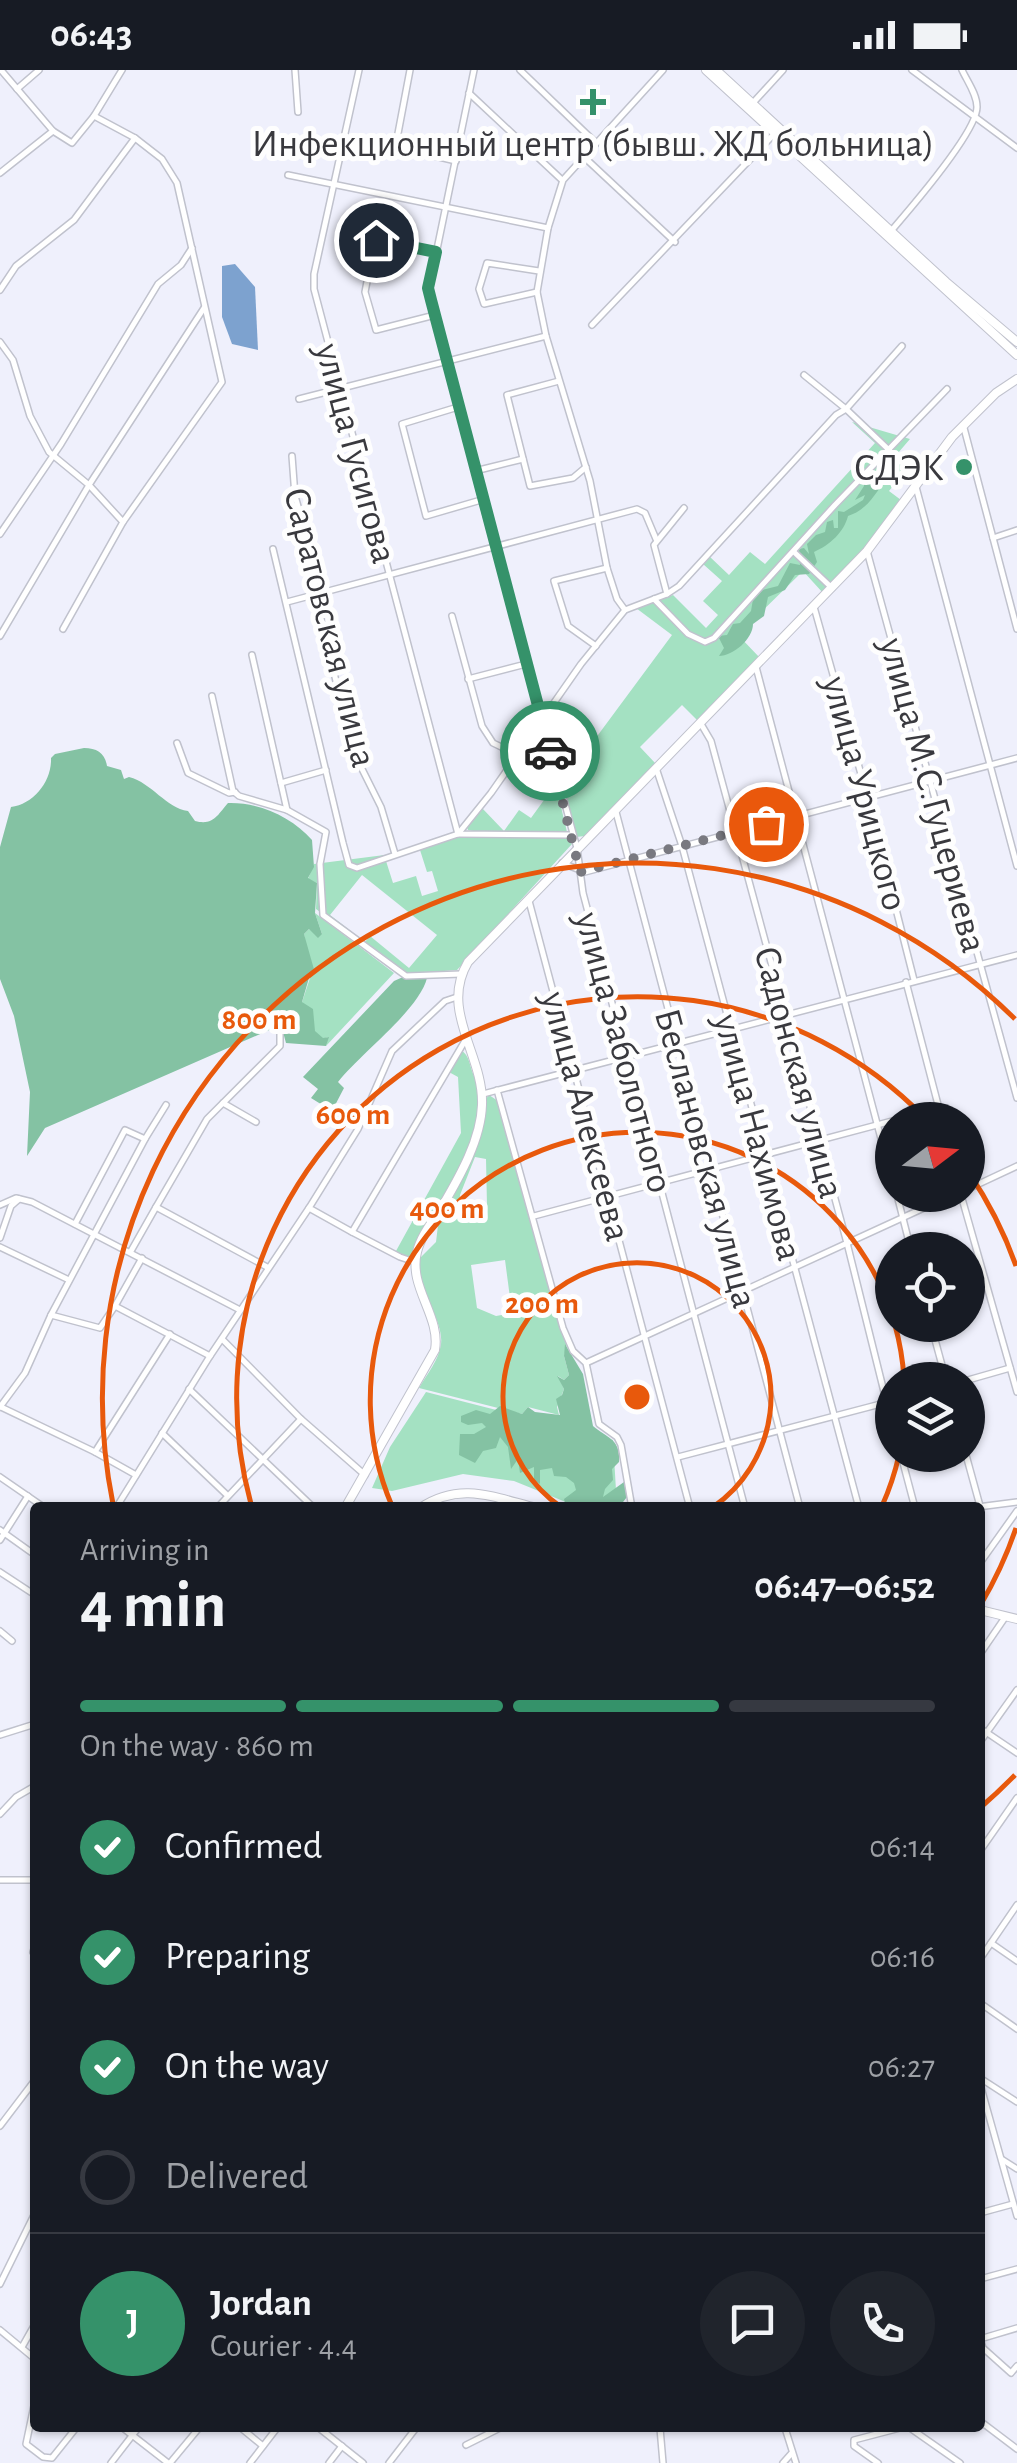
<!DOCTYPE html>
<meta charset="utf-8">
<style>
body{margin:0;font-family:"Alegreya Sans",sans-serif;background:#20242c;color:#f1f3f6;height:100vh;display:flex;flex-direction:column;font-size:38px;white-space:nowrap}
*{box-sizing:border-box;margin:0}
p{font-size:32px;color:#9ea1a6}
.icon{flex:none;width:55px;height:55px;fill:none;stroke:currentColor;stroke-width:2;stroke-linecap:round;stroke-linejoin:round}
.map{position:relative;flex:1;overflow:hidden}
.side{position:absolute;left:30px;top:1432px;width:955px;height:930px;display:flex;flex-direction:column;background:#171b24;border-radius:10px;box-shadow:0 2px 8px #0004}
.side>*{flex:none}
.needle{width:65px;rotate:74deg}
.fabs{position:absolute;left:875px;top:1032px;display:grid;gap:20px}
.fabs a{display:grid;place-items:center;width:110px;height:110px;border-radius:50%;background:#171b24;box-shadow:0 2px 8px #0004;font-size:50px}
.pin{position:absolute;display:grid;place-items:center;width:85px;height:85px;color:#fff;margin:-42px;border:5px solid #fff;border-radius:50%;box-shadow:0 2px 10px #0007}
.courier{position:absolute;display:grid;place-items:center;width:100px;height:100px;margin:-50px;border:8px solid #35926a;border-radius:50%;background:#fff;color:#222;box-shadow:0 2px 12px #0007}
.head em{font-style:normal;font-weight:700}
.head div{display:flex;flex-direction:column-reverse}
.head{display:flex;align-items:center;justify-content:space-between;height:170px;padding:0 50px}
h1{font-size:65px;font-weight:700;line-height:75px}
.bar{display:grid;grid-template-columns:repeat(4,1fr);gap:15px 10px;align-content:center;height:120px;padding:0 50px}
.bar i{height:12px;border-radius:8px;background:#363941}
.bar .current{background:#35926a}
.bar p{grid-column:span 4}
.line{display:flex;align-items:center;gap:25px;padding:0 50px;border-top:2px solid #363941}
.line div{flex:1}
.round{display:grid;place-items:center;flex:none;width:105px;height:105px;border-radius:52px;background:#20242c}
ol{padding:0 50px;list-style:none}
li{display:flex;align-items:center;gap:30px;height:110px}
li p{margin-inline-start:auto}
li .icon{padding:10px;border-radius:50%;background:#35926a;color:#fff;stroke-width:4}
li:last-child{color:#9ea1a6}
li i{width:55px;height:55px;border:5px solid #363941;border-radius:50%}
.status{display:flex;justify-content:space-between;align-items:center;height:70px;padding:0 50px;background:#171b24;direction:ltr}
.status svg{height:28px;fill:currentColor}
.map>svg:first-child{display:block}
</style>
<div class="status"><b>06:43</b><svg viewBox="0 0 49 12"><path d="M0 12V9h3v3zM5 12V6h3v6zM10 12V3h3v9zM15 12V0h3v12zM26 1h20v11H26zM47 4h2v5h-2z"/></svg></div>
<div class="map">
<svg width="1017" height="2393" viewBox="0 0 1017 2393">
<rect width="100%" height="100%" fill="#eff0fc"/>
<g fill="#a4e1c2" fill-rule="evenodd">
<path d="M852,352L910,369L898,383L911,393L889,421L901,430L864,480L823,523L803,501L738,565L760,588L698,651L682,635L640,677L656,694L585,766L576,767L561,715L672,565L636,538L673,525L706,558L718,545L703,531L722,511L703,494L709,486L729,505L750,482L765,494L875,373Z"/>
<path d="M535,660L544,665L567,762C547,768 489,764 468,760L466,755L482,738L504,761L519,740L531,748L552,719L545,713L549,707L541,701L543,697L520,682Z"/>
<path d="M459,766L567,768L572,774L457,900L407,904L316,839L317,813L308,809L314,794L408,782ZM420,780L427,802L432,801L438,821L422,826L416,806L393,813L386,791ZM362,805L437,865L409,898L370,866L365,872L330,845Z"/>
<path d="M315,843L394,903L326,976L328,967L323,969L315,962L302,932L310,908L304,864L309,859L322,864Z"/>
<path d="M461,980C470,986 469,995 474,1006C498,1069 435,1132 412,1186L406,1187L396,1181L461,1063L458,1007L447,1001Z"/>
<path d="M489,1025L498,1031L567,1274L564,1286L569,1305L564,1310L558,1306L564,1319L557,1337L559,1345L528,1337L522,1344L419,1318C427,1304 439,1290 441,1274C444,1251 417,1219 419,1189L436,1172L439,1147L473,1079L485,1030ZM475,1087L486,1089L487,1136L459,1141L460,1125ZM505,1190L512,1243L496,1246L477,1238L471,1195Z"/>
<path d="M426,1322L613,1370L617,1437H578L514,1411L463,1404L392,1421L372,1418L390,1377Z"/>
</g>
<g fill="#84c2a3">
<path d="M880,396L881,404L886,405L887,409C874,424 869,439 848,446C844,462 830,475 814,482L817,492L809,504L795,505L785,520L768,527L764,546L753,554C753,569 733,586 719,586L724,578L718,566L727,565L733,554L740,553L751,541L753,529L762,520L778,516L790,493L800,495L799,479L804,478L809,484L807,474L816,465L825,462L827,452L833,450L834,458H838V441L844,442L863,430L865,425L855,430L864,416V409L873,407Z"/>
<path d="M84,678C97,678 105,683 107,696L121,700L124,709L129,707C152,713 166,738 188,741L195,751C214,756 218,744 228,733C259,732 292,747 312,770L314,797L308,808L317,813L315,843L322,864L318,868L309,859L304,864L315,903L309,908L302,932L313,939L315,961L323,968L329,967L326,976L286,973L283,962L287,956L283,954L45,1058L27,1086L30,1022L14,946L0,909V777L11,737C34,734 52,711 51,688L55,684Z"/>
<path d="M403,907L427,908C419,940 361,983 338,1012L344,1018L332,1041L311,1028L318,1019L303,1007L394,911Z"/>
<path d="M565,1274L583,1304L593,1356C607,1368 621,1369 619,1392L612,1399L613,1410L605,1419L603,1427L624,1412L627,1427L619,1437H582L577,1433H565L564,1429L576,1420L574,1413L566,1407L554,1406L552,1398L540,1400V1414L534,1410V1397L520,1403L518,1389L511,1399L508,1377L500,1367L496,1378L483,1381L475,1393L459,1385L460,1364H474L486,1357L482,1353L468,1355L461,1352V1346L476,1340L490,1344L500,1336L522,1344L528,1337L535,1342L560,1345L556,1329L562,1325L564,1319L557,1306L564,1310L569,1305L564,1286Z"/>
</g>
<path fill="#7da2cf" d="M235,194L255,217L258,280L232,274L222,247V196Z"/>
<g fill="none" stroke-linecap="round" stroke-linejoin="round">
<defs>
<g id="minor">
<path d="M1,0L53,61L72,73L94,46L122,0"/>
<path d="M295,0L298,42"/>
<path d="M359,0L314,204V219L458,764L572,765"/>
<path d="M410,0L396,74L401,78L456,91"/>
<path d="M474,0L429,218L482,430L577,778L583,823L745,1438"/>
<path d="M520,0L595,72"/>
<path d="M912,0L1017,78"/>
<path d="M17,19L39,0"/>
<path d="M469,23L562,110"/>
<path d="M751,35L783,0"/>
<path d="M583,86L675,172"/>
<path d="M0,103L53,61"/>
<path d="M288,105L548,158"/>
<path d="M891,161C910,139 977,62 977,37C977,24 967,11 962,0"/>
<path d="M0,220L16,196L74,150L135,68L94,46"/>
<path d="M537,222L484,234L479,219L487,193L539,201"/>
<path d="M435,245L376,260L365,222L375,170L436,182"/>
<path d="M592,255L777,61"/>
<path d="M0,272L13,290L30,346L49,382L89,415L123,452"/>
<path d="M804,305L846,339L902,276"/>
<path d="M559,311L507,325L530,416L573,408L586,397"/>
<path d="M299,329L546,266"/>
<path d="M458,337L402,354L426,446L481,430"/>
<path d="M964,358L1017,559"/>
<path d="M292,386L295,426L311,481L318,537L345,648L358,691L381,737L395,784"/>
<path d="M475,401L523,389"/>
<path d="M916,417L1017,796"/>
<path d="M0,464L61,374L158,214L181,195L192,178"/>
<path d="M993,468L1017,460"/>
<path d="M273,479L343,773L349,795L357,798L458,764L491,723L581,594L625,540L667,524L679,516L836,345L846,339L890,381"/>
<path d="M867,481L1017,1028"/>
<path d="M794,482L832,518"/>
<path d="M667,524L654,475L684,438"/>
<path d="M654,529L688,564L705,572L714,568L835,435L947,319"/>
<path d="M287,532L637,439L645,443L656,469"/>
<path d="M814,537L868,729L914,910"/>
<path d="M625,540L617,529L607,498L590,411L546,266L537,222L548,158L563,110L663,0"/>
<path d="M452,546L482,656L493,673L516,684"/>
<path d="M63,559L123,452L222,312L177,113L162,89L135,68"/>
<path d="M0,566L89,415L204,238"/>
<path d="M596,576L568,556L554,511L607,498"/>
<path d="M252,585L287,740L326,762L320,794L323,845L406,906L461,904"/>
<path d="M756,597L892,1110"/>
<path d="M468,609L526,594"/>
<path d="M212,626L233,721L239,726L287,740"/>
<path d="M701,654L711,671L847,1173L892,1354"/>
<path d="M177,673L188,703L229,723L235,722"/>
<path d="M656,698L682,776L859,1438"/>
<path d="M281,713L326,700"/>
<path d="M616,742L800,1438"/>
<path d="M562,793L585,802L1017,688"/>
<path d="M529,831L690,1438"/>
<path d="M906,912L942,1050"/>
<path d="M497,1020L563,1258L573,1281L586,1293L599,1354L617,1367L621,1375L632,1438"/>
<path d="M483,1024L1017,885"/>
<path d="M223,1033L256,1052"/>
<path d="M896,1050L939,1039"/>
<path d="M145,1069L166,1035"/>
<path d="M968,1119L1017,1096"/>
<path d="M897,1125L911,1180"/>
<path d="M961,1125L1017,1322"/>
<path d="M0,1135L16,1128L32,1132L240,1240"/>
<path d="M156,1137L207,1049L280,976V957"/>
<path d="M534,1146L892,1051"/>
<path d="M352,1162L309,1138L358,1059L392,981L445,931L457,927"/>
<path d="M0,1168L11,1136L19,1129"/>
<path d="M0,1177L69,1210"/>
<path d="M131,1181L156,1137L267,1197"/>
<path d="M415,1192L400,1187L352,1162L466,969"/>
<path d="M115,1236L142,1188"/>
<path d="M51,1245L145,1069L125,1060L75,1154"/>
<path d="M931,1255L946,1310"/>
<path d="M222,1269L301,1349L365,1405"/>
<path d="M586,1293L952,1125"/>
<path d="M968,1310L1010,1298"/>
<path d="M189,1319L314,1438"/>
<path d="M0,1337L25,1303L51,1245L100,1258L115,1236L210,1286"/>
<path d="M1,1337L95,1382"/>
<path d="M162,1363L227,1425"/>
<path d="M901,1385L915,1438"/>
<path d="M966,1385L980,1436"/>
<path d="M678,1387L892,1331"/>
<path d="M136,1405L95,1382L170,1264"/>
<path d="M0,1407L45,1438"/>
<path d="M116,1438L210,1286L309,1138"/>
<path d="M217,1438L301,1349"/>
<path d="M970,1438L1017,1432"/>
<path d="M0,1460L35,1485"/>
<path d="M0,1470L28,1426"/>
<path d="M980,1493L1017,1441"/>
<path d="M0,1502L35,1525"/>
<path d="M0,1561L12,1571"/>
<path d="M980,1584L1006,1546"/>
<path d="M980,1658L1017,1683"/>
<path d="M0,1665L35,1654"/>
<path d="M980,1672L1017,1620"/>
<path d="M0,1744L16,1727L35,1716"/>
<path d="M980,1781L1017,1728"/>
<path d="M0,1810H35"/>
<path d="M991,1873L1017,1891"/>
<path d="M33,1882L35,1876"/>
<path d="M980,1889L1017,1835"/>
<path d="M980,1933L1017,1959"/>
<path d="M980,2008L1017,2032"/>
<path d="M980,2014L1017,2146"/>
<path d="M0,2056L35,2010"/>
<path d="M1003,2090L1017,2099"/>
<path d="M980,2143L1013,2134"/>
<path d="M980,2209L1017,2199"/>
<path d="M0,2214L35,2143"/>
<path d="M0,2260L35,2289"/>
<path d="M980,2269L983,2278L1011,2303L1017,2296"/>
<path d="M980,2269L1017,2258"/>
<path d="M22,2277L35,2254"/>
<path d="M35,2331L26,2374L43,2387L52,2388L76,2358"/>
<path d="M980,2351L1017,2379"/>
<path d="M123,2358L168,2393"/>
<path d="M241,2358L263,2376"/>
<path d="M319,2358L363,2393"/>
<path d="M660,2358L663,2393"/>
<path d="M785,2358L796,2393"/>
<path d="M910,2358L960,2393"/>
<path d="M466,2375L500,2358"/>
<path d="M111,2393L138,2358"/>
<path d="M170,2393L199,2358"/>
<path d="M250,2393L277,2358"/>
<path d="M329,2393L342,2376"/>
<path d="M389,2393L416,2358"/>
<path d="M783,2393L791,2384"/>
<path d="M878,2393L854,2376V2370L900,2358"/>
</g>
<g id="major">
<path d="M706,0L1017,285"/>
<path d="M716,0L946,212L1017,272"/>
<path d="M345,1438L435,1280C441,1246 408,1217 417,1182C421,1165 434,1150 443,1135C460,1106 481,1069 482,1035C484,985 439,941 468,892L867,481L952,367L996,323L1017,309"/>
<path d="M420,1438C460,1411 493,1427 536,1438"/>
<path d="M980,1540L1017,1549"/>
</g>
</defs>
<use href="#minor" stroke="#c0c2cd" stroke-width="8"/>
<use href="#major" stroke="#c0c2cd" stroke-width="10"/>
<use href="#minor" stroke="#fff" stroke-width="5"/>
<use href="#major" stroke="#fff" stroke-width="8"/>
</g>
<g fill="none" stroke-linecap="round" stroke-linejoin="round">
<path stroke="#797980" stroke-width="10" stroke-dasharray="0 18" d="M550,681L580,802L766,754"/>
<path stroke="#35926a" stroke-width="12" d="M376,170L436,182L428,218L431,230L550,681"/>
</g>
<g fill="none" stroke="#e8590c" stroke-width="5">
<path d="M561 1437A134 134 0 1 1 713 1437"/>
<path d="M899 1385A268 268 0 0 1 882 1436M392 1436A268 268 0 1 1 892 1244M895 1255A268 268 0 0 1 904 1308"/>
<path d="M1016 1458A401 401 0 0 1 981 1534M251 1434A401 401 0 0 1 925 1048M969 1103A401 401 0 0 1 1016 1196"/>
<path d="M1015 1705A535 535 0 0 1 981 1737M113 1434A535 535 0 0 1 1015 949"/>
</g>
<g fill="#35926a" stroke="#fefefe" stroke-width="4">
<path d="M588 17h10v10h10v10h-10v10h-10v-10h-10v-10h10z"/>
<circle cx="964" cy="397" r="10"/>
</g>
<g text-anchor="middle" stroke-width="10" stroke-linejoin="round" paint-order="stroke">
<g font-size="38" fill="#39393e" stroke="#fefefe">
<text x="593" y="86">Инфекционный центр (бывш. ЖД больница)</text>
<text x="944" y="410" text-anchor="end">СДЭК</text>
</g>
<g font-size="38" fill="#39393e" stroke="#fefefe">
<text transform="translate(357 383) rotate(75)" y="13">улица Гусигова</text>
<text transform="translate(331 557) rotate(76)" y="13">Саратовская улица</text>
<text transform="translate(866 723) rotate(75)" y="13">улица Урицкого</text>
<text transform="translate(934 725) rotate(75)" y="13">улица М.С.Гуцериева</text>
<text transform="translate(625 982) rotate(75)" y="13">улица Заболотного</text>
<text transform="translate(800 1002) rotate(75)" y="13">Садонская улица</text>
<text transform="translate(587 1046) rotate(75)" y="13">улица Алексеева</text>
<text transform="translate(759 1067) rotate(75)" y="13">улица Нахимова</text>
<text transform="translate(707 1088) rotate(75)" y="13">Беслановская улица</text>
</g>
</g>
<circle cx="637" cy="1327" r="15" fill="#e8590c" stroke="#fefefe" stroke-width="5"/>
<g font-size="30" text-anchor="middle" font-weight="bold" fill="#e8590c" stroke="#fefefe" stroke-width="10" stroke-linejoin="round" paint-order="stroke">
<text x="259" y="959">800 m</text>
<text x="353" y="1054">600 m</text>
<text x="447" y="1148">400 m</text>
<text x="542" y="1243">200 m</text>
</g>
</svg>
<div class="fabs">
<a><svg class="needle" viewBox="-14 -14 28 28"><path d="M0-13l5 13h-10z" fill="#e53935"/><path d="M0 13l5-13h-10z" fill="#9ea1a6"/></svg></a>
<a><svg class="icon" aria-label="locate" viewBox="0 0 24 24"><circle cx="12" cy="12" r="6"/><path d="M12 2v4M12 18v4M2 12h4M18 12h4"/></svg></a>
<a><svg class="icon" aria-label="layers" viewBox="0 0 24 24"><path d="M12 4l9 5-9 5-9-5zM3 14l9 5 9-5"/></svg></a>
</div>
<div class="pin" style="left:766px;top:754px;background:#ea580c"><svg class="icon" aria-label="bag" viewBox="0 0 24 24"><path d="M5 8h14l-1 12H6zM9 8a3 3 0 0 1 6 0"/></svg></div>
<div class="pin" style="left:376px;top:170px;background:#1f2937"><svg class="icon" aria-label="home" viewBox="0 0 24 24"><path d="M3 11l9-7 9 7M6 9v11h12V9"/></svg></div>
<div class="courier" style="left:550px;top:681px"><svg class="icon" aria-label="car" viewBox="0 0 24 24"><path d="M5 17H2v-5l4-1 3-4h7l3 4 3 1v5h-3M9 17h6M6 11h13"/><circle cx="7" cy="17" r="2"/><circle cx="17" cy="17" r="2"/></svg></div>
<section class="side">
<div class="head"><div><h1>4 min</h1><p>Arriving in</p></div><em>06:47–06:52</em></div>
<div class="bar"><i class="current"></i><i class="current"></i><i class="current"></i><i></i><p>On the way · 860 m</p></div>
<ol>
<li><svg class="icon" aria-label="check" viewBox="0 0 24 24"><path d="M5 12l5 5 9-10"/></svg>Confirmed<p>06:14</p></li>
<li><svg class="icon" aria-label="check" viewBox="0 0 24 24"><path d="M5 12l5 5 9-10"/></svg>Preparing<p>06:16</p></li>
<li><svg class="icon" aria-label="check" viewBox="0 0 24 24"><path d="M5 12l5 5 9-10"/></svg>On the way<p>06:27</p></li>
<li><i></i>Delivered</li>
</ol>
<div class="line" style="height:180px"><b class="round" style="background:#35926a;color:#fff">J</b><div><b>Jordan</b><p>Courier · 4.4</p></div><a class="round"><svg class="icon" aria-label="chat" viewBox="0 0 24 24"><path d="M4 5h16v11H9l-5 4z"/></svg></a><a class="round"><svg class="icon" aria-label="phone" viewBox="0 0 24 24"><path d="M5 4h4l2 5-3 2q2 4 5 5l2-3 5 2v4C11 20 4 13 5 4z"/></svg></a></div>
</section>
</div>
